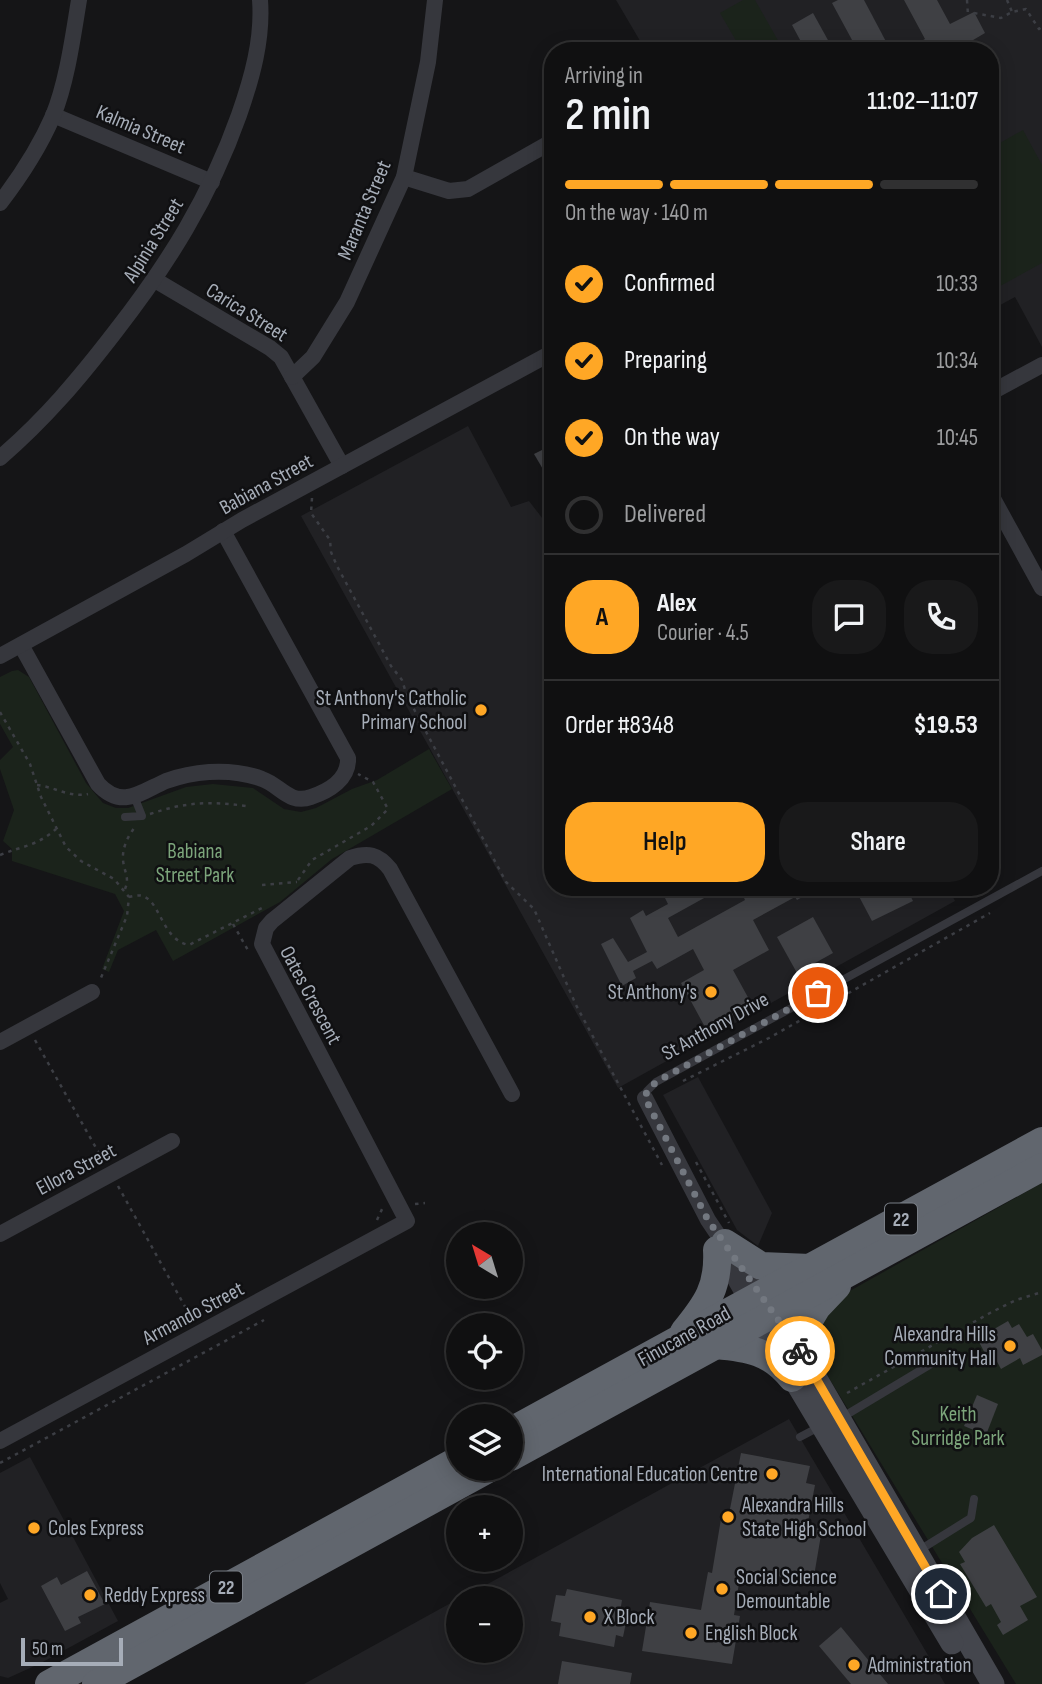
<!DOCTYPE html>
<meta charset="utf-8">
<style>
body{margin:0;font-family:"Sofia Sans Condensed",sans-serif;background:#19191a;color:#f1f3f6;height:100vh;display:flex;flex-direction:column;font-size:26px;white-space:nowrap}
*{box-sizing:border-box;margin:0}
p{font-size:23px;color:#9c9d9f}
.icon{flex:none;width:38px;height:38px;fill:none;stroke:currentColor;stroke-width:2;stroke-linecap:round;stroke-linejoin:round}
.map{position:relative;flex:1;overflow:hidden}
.side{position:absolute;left:544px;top:42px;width:455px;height:854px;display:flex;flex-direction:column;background:#101011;border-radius:28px;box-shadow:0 4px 18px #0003,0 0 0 2px #303031}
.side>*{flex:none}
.needle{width:46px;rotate:322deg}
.fabs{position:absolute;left:446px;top:1222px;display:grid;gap:14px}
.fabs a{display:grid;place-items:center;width:77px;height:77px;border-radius:50%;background:#101011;box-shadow:0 4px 18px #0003,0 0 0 2px #303031;font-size:35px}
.scale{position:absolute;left:21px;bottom:18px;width:102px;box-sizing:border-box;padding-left:7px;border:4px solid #a6adb8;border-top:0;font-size:19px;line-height:24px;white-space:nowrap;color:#a6adb8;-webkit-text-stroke:5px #101012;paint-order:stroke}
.pin{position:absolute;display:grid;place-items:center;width:60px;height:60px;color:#fff;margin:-30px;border:4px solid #fff;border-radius:50%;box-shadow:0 2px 7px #0007}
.courier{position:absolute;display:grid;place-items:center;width:70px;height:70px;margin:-35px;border:5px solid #ffa725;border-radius:50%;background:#fff;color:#222;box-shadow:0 2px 9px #0007}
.overview em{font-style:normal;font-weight:600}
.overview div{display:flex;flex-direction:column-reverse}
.overview{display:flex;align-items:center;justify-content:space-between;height:119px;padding:0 21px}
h1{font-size:46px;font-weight:600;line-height:52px}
.bar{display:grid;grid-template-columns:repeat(4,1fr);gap:10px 7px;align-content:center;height:84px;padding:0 21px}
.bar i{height:9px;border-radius:5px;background:#303031}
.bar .current{background:#ffa725}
.bar p{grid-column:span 4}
.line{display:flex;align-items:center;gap:18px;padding:0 21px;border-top:2px solid #303031}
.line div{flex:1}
.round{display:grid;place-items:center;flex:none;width:74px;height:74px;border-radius:28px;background:#19191a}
ol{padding:0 21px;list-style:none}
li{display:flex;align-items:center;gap:21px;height:77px}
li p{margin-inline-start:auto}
li .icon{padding:7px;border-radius:50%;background:#ffa725;color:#111;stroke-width:4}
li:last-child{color:#9c9d9f}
li i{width:38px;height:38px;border:4px solid #303031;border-radius:50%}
.button{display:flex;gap:14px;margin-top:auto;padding:14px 21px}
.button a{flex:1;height:80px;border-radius:28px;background:#ffa725;color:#111;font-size:28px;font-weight:600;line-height:80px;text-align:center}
.button a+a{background:#19191a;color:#f1f3f6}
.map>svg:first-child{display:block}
</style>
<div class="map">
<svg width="1042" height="1684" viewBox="0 0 1042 1684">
<rect width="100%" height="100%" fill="#151517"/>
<g fill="#212124">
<path d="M616,0H1042V347L1015,297L991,310L990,51H646Z"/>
<path d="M468,426L511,507L529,501L553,532V887H948L955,901L618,1088L301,516Z"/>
<path d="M698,1077L772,1213L758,1246L737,1230L663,1095Z"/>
<path d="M789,1419L945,1684H304L458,1599V1650H511V1598H462Z"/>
<path d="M30,1457L118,1621L39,1664L8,1678L0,1676V1603L8,1599L0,1583V1473Z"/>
</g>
<g fill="#1b231b">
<path d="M743,0H755L784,51H742L720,13Z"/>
<path d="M1023,130L1042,165V263L991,291V148Z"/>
<path d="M18,670L29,677L86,783L103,803L116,808H128L186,787L213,784L253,788L284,809L301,812L316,808L352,789L377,780L429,749L452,789L332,859L280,902L173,961L156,930L118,950L109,972L102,969L124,911L115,894L12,861V849L3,841L14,810L0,769V760L13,747L0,724V677L12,671Z"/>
<path d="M1042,1183V1684H1016L821,1365C811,1332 822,1323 839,1297Z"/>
</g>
<g fill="#3f4044">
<path d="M838,0H864L891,51H858L832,3Z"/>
<path d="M904,0H937L950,24L974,12L985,33L963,46L965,51H903L925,39Z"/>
<path d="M813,13L834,51H806L792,25Z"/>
<path d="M546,448L553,466L544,471L534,454Z"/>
<path d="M671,887H724L668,918L678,937L745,900L739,887H820L797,900L795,897L753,920L769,950L733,970L750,1001L737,1009L739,1012L719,1022L718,1019L705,1027L681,983L704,970L693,949L657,969L652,961L633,971L636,978L622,986L601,944L613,938L628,962L647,952L630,918L643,910L646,916L668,904L662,892Z"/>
<path d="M854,887H899L903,894L908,891L913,901L872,921Z"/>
<path d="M813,917L833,953L797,973L777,937Z"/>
<path d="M1008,1321L1012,1328L1019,1324L1027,1337L1033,1334L1042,1350V1355L1023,1365L1020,1358L1001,1369L995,1358L989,1361L979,1342L991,1335L989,1332Z"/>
<path d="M977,1395L998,1404L986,1435L964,1426Z"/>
<path d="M741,1453L810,1466L806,1483L815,1485L807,1527L822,1529L813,1582L741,1570L734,1615L740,1616L732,1664L642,1651L650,1602L701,1610L708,1572L712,1573L722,1513L729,1514Z"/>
<path d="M994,1525L1037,1597L1020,1606L1028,1620L1003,1635L997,1625L1001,1622L991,1604L986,1607L960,1564L965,1562L959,1552L972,1538Z"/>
<path d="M87,1571L105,1604L78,1617L81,1623L65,1631L41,1586L57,1577L61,1585Z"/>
<path d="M567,1589L622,1600L620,1612L628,1613L623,1637L616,1635L614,1647L559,1636L561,1623L551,1621L556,1595L565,1596Z"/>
<path d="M841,1627L888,1684H851L819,1646Z"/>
<path d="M562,1661L632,1673L630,1684H558Z"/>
</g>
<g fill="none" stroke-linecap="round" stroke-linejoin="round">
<g stroke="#3c3e44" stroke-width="2.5" stroke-dasharray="3.5 5" stroke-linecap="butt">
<path d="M967,0L968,15"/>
<path d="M1007,0L1012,12"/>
<path d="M974,13L1001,18L1012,12L1026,9L1039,29L1042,27"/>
<path d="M312,498L311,513L330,540L331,552L337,566L391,666L402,680L407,696L506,882L534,909L576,1005L662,1165"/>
<path d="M0,712L30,764L41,797L66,847L81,861L114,879L129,897L127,916L100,980"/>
<path d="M37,785C55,787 70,798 88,794"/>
<path d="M150,814C186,802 209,801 246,806"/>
<path d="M0,855C22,846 37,846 56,829"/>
<path d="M298,880L312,860L371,826L388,809L373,782L358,774"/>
<path d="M262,885L297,882"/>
<path d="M125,889C130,877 124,872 123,860C122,848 128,836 135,827"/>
<path d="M129,897C134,896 140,894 145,897C161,905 163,940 189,945L264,907"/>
<path d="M233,924L249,952"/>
<path d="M35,1040L104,1162"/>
<path d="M683,1081L769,1038L990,913"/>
<path d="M696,1162L729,1223"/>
<path d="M118,1186L193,1321"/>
<path d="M415,1204L425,1203"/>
<path d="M377,1220L383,1207"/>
<path d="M847,1393L990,1313L1016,1300L1042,1292"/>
<path d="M0,1463L264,1320"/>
</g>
<g stroke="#36373d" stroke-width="8">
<path d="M125,817L142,816L134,796"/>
<path d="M645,1098L647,1091L656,1082L1042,871"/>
<path d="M841,1418L946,1355"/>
<path d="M800,1437L819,1427"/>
<path d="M918,1551L971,1518L974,1499"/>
</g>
<g stroke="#36373d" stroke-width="16">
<path d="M53,115L212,182"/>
<path d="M404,177L449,191L468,189L553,141"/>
<path d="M0,203C20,177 40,146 53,116C67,82 73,36 79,0"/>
<path d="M155,280L270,348L281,357L342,466"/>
<path d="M292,377L313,357L347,302L404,177L428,62L435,0"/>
<path d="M990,393L1042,365"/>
<path d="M0,458C46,418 78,380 115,332C168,264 210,197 239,115C252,78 263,39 260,0"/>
<path d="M990,493L1042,588"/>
<path d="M21,645L98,784C122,810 141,792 166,781C180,776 194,773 209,772C226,771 246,773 262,779C280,785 289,805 311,797C329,791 349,779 348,758L223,531"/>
<path d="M0,656L186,554L242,520L553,352"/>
<path d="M0,1042L92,992"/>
<path d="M645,1098L708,1220L759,1296"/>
<path d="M0,1234L172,1141"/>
<path d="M726,1264L748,1302"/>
<path d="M0,1441L407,1221L262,944L266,928L272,921L350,858C368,852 378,854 390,869L512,1094"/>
</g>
<g stroke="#44464d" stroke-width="23">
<path d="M763,1301L785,1327L804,1358L993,1684"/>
<path d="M752,1308L952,1643"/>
</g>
<g stroke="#61666e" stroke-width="28">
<path d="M725,1243L761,1266L810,1268"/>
<path d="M684,1332C707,1304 719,1287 717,1250"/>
<path d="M716,1345C749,1348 770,1351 792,1378"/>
<path d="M804,1358L808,1322L817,1307L837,1286"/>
<path d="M511,1431L1042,1141"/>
<path d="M511,1457L1042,1167"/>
<path d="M49,1684L458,1460"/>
<path d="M96,1684L490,1468"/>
</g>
</g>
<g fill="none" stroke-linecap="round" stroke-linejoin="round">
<path stroke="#737880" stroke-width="7" stroke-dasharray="0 12.6" d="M800,1351L708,1220L645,1098L647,1091L656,1082L818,993"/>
<path stroke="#ffa725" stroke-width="9" d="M800,1351L941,1594"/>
</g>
<g fill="#ffa725" stroke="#101012" stroke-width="2.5">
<circle cx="481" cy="710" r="7"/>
<circle cx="711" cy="992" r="7"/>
<circle cx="1010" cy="1346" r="7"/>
<circle cx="772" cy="1474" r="7"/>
<circle cx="728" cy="1517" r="7"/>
<circle cx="34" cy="1528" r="7"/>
<circle cx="722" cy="1589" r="7"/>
<circle cx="90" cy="1595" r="7"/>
<circle cx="590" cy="1617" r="7"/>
<circle cx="691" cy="1633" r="7"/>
<circle cx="854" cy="1665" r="7"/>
</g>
<g text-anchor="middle" stroke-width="5" stroke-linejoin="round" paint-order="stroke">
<g fill="#101012" stroke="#797e86" stroke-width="2">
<rect x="885" y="1203.5" width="32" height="31" rx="5"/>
<rect x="210" y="1571.5" width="32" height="31" rx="5"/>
</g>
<g font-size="19" font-weight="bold" fill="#a6adb8">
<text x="901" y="1226">22</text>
<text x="226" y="1594">22</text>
</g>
<g font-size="21" fill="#a6adb8" stroke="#101012">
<text transform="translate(141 129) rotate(23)" y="7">Kalmia Street</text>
<text transform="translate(364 210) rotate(-67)" y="7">Maranta Street</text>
<text transform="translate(153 240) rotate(-58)" y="7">Alpinia Street</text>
<text transform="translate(247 312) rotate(32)" y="7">Carica Street</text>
<text transform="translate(266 484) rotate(-29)" y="7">Babiana Street</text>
<text transform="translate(311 995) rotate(62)" y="7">Oates Crescent</text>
<text transform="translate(715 1026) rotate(-29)" y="7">St Anthony Drive</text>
<text transform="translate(76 1169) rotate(-28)" y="7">Ellora Street</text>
<text transform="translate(193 1313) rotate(-28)" y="7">Armando Street</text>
<text transform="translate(684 1336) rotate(-29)" y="7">Finucane Road</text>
</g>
<g font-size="21" fill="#a6adb8" stroke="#101012" text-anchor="start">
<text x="467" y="705" text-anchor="end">St Anthony's Catholic<tspan x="467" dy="24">Primary School</tspan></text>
<text x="697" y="999" text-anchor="end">St Anthony's</text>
<text x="996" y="1341" text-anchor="end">Alexandra Hills<tspan x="996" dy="24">Community Hall</tspan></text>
<text x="758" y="1481" text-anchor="end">International Education Centre</text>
<text x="742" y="1512">Alexandra Hills<tspan x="742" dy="24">State High School</tspan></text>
<text x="48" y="1535">Coles Express</text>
<text x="736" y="1584">Social Science<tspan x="736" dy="24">Demountable</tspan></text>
<text x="104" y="1602">Reddy Express</text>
<text x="604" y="1624">X Block</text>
<text x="705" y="1640">English Block</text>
<text x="868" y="1672">Administration</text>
</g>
<g font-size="21" fill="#7ca57b" stroke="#101012">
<text x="195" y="858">Babiana<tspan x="195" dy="24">Street Park</tspan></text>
<text x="958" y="1421">Keith<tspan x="958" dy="24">Surridge Park</tspan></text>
</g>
</g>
</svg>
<div class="fabs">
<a><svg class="needle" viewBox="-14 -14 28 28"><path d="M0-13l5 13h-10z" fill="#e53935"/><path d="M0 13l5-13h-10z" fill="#9c9d9f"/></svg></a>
<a><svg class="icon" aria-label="locate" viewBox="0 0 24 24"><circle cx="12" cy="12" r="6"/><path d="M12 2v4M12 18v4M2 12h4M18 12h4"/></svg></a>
<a><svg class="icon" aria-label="layers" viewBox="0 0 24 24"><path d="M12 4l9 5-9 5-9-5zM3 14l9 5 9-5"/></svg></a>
<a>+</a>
<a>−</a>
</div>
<div class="scale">50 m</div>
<div class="pin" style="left:818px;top:993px;background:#ea580c"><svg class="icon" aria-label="bag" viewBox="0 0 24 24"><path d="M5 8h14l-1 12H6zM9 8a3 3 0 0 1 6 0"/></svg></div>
<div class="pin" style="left:941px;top:1594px;background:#1f2937"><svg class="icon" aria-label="home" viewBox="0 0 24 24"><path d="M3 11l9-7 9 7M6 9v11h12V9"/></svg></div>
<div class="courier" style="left:800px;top:1351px"><svg class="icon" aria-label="bike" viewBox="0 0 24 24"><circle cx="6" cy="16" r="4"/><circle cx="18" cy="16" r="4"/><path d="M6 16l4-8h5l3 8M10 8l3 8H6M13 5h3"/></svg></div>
<section class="side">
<div class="overview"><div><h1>2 min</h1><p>Arriving in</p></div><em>11:02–11:07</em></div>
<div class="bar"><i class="current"></i><i class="current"></i><i class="current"></i><i></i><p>On the way · 140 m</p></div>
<ol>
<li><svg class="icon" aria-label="check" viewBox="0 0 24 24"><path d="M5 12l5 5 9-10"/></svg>Confirmed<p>10:33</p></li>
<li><svg class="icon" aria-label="check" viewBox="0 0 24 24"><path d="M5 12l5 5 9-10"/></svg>Preparing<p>10:34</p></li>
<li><svg class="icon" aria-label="check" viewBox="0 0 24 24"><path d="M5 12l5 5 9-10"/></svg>On the way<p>10:45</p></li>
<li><i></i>Delivered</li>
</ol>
<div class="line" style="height:126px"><b class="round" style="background:#ffa725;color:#111">A</b><div><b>Alex</b><p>Courier · 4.5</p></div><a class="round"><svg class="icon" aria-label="chat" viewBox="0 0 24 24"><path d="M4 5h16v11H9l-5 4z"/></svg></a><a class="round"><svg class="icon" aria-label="phone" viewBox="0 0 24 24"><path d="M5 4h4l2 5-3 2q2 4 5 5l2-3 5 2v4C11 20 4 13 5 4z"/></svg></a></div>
<div class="line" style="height:91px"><div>Order #8348</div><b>$19.53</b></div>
<div class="button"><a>Help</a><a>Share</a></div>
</section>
</div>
